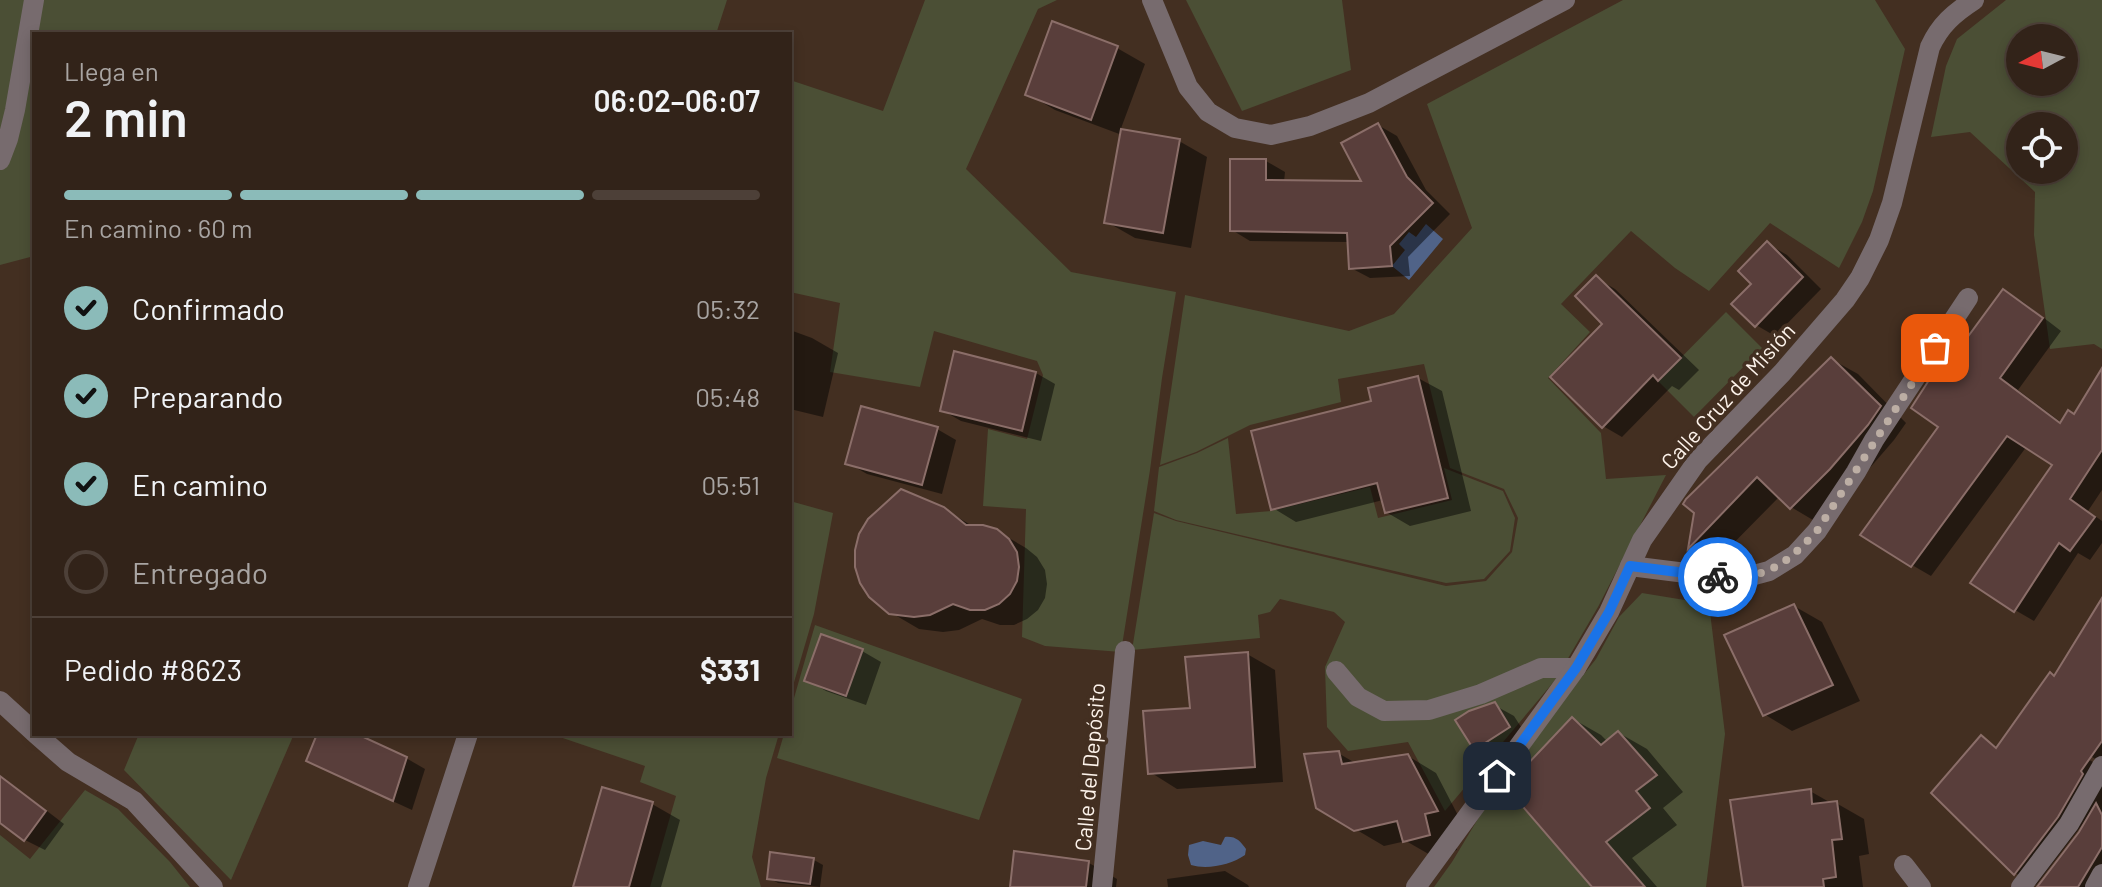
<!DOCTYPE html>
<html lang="es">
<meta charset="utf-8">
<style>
body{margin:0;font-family:Barlow,sans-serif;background:#3a2b22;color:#f1f3f6;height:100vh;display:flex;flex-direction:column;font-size:30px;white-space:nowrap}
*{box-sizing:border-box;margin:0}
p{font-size:26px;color:#a8a4a2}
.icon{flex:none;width:44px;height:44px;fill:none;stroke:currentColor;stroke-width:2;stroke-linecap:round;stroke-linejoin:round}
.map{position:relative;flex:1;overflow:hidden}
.sheet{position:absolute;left:32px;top:32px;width:760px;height:704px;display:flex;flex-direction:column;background:#322319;border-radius:0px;box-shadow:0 4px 12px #0003,0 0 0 2px #4d4038}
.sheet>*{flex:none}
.needle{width:52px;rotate:263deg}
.fabs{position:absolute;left:2006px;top:24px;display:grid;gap:16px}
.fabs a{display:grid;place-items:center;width:72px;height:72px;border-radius:50%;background:#322319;box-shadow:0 4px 12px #0003,0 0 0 2px #4d4038;font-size:40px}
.pin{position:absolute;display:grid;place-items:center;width:68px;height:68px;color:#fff;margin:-34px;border-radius:16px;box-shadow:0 4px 12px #0006}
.courier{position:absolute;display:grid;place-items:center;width:80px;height:80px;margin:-40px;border:6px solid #1a73e8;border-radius:50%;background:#fff;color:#222;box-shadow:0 2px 10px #0007}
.overview em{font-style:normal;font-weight:600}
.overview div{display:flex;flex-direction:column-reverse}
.overview{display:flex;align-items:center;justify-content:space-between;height:136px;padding:0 32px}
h1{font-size:52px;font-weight:600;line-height:60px}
.bar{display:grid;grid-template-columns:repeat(4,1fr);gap:12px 8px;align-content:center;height:96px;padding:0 32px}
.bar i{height:10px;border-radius:6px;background:#4d4038}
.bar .active{background:#8bbbb9}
.bar p{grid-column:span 4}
.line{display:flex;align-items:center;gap:20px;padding:0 32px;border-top:2px solid #4d4038}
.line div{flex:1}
ol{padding:0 32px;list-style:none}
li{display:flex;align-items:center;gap:24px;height:88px}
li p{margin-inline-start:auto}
li .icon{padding:8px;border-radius:50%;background:#8bbbb9;color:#111;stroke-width:4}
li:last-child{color:#a8a4a2}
li i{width:44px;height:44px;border:4px solid #4d4038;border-radius:50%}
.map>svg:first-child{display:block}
</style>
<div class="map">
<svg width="2102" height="887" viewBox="0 0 2102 887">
<rect width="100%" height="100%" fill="#432f21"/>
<g fill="#4b4f35" fill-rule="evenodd">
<path d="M0,0H727L716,34H34V256L0,265Z"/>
<path d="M925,0H1057L1038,9L966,169L1071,272L1176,292L1162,378L1150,470L1121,652L1045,646L1022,637L1026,509L983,506L988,429L1027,439L1043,375L1037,361L934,331L920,387L830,372L840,303L790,292V80L883,111Z"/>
<path d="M1186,0H1342L1351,70L1242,111Z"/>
<path d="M1623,0H1875L1905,49L1873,191L1862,222L1839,268L1770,223L1709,291L1675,268L1631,231L1561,304L1590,332L1548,378L1601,433L1606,479L1666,475L1598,607L1556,679L1445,811L1408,742L1348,751L1327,727L1325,667L1345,622L1334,612L1280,599L1270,612L1258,615L1260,638L1132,650L1154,513L1176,521L1446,586L1486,581L1512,552L1518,518L1504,489L1450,468L1424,364L1338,379L1341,402L1250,425L1196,452L1160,465L1185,295L1349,331L1394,314L1472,228L1427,104Z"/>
<path d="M2006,0H2102V349L2094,344L2050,349L2034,235L2035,192L1970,132L1931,137L1946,66L1957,39ZM2020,38H2064V82H2020ZM2020,126H2064V170H2020Z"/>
<path d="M1726,312L1762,348L1694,417L1658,381Z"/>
<path d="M1228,438L1236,514L1271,511L1370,487L1378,518L1452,500L1444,468L1503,491L1515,518L1510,551L1484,579L1446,583L1176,520L1154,511L1159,467L1197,453Z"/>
<path d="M790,501L833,513L814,614L790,696Z"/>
<path d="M1642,593L1709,604L1725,734L1706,887H1434L1452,862L1505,774L1596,659L1619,617Z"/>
<path d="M815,625L1022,699L979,820L777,758L784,734H790V712Z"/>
<path d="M139,734H294L231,880L124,770Z"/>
<path d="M551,734H779L766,778L752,857L761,887H650L676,796L640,782L645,766Z"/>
<path d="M85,790L118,809L170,862L190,887H0V835L30,859Z"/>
</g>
<g fill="#506388">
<path d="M1426,224L1443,239L1409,280L1392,266L1405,250L1399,244L1409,232L1416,237Z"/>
<path d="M1225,837C1236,836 1240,841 1246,849L1245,855C1231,865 1207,870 1191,865L1188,855L1189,845L1203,841L1221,845Z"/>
</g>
<g fill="#0007">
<path d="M1117,48L1145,64L1120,131L1179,141L1207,157L1191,248L1135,238L1107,222L1122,135L1055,110L1028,94Z"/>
<path d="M1378,125L1397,136L1426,190L1450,214L1408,257L1410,276L1370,278L1351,268L1350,242L1250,241L1232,230L1266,161L1285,172L1284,182L1364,183Z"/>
<path d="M1768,244L1787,255L1821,289L1775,336L1756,325L1754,284Z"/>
<path d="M1596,278L1615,289L1699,370L1679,390L1672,386L1622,437L1603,426L1605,324Z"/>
<path d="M2004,291L2023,302L2061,331L2018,390L2062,423L2074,416L2102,372V490L2088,511L2102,521V543L2090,560L2078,553L2034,621L2015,610L2055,464L2027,446L1931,576L1912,565L1941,426L1937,383Z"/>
<path d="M790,330L812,338L838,353L823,417L790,409Z"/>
<path d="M1831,359L1858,374L1906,423L1894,440L1856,484L1818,523L1791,507L1780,496L1715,562L1690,548L1696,513Z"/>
<path d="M1036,373L1055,384L1041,441L961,421L942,410Z"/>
<path d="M1418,378L1442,391L1471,511L1410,526L1386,512L1383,500L1296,522L1273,508L1374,403Z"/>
<path d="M937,429L956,440L942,494L867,474L848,463Z"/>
<path d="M944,509L974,527L997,531L1026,548L1037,557L1045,570L1047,584L1045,598L1038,610L1027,619L1014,625H1000L982,619L959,630L943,632L919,629L890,612Z"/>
<path d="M1794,606L1822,622L1860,701L1792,731L1764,714Z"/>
<path d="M2102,621V763L2084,752L2082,756L2102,767V887H2040L2087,822L2085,821L2036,885L2015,873L1981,737L1999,748Z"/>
<path d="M862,651L881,662L866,705L826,691L807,680Z"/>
<path d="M1247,654L1275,670L1283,782L1177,789L1150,772L1192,710Z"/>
<path d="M1494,705L1514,716L1528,738L1494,760L1475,749Z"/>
<path d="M1573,719L1601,735L1608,742L1619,733L1647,749L1683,792L1663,808L1677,825L1632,858L1657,887H1594Z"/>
<path d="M319,734H352L406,758L425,769L412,810L327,771L308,760Z"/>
<path d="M1338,753L1357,764L1408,756L1436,773L1464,827L1452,829L1457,850L1432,856L1406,841L1384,846L1318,807Z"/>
<path d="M0,775L64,824L45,850L25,840L0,820Z"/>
<path d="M1810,791L1831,803H1836L1864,819L1869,854L1859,856L1863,887H1744Z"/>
<path d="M652,804L680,820L661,887H575Z"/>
<path d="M1016,853L1089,863L1117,879L1116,887H1012Z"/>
<path d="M814,860L823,865L820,887L778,883L769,878Z"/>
<path d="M1225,871L1248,885L1249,887H1168L1167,879Z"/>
</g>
<g fill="#593e3b" stroke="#8b6e69" stroke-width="2">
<path d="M1052,21L1118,46L1091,120L1025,95Z"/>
<path d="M1378,123L1407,177L1433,203L1390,246L1392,266L1349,269L1347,233L1230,231V159H1266V180L1361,181L1341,143Z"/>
<path d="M1121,129L1180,139L1163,233L1104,223Z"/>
<path d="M1767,241L1803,277L1755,327L1731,304L1751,284L1738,271Z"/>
<path d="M1596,275L1681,358L1658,381L1653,375L1602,428L1550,377L1602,324L1575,296Z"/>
<path d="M2003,289L2043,318L2000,378L2060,423L2068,410L2074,414L2102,368V450L2070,499L2095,517L2070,551L2059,543L2014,612L1970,583L2052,465L2007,436L1911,567L1860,535L1938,427L1911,408L1931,377L1936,380Z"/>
<path d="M954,351L1036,372L1022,431L940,411Z"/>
<path d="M1831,357L1881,406L1868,425L1830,469L1790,509L1757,477L1688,549L1694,513L1683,504L1686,499Z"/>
<path d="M1418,376L1448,498L1385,513L1377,483L1271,510L1251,431L1371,401L1368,388Z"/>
<path d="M861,406L938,427L922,485L845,464Z"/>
<path d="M901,489L944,507L966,525H983L997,529L1009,539L1017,552L1019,567L1017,581L1010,594L999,604L985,610H970L953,604L930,615L914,617L889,614L869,597L860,583L855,567V550L859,534L868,519Z"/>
<path d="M2102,598V741L2081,771L2083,774L2058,817L2014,875L1931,793L1981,735L1996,748L2050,672L2054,676Z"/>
<path d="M1794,604L1833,685L1763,716L1724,635Z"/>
<path d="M821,634L863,649L846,696L804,681Z"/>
<path d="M1248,652L1255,767L1148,774L1143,711L1190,708L1185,657Z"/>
<path d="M1495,702L1510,727L1474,750L1455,720L1469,711Z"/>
<path d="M1572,717L1601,745L1618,731L1657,775L1636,791L1650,808L1606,842L1645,887H1592L1506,787Z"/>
<path d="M317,734H357L407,757L393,801L306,761Z"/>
<path d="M1339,751L1342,764L1408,754L1438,811L1425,814L1430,835L1403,842L1397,821L1354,831L1316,808L1304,754Z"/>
<path d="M0,776L46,811L24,841L0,823Z"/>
<path d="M602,787L653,802L629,887H573Z"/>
<path d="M1811,789L1812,804L1837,801L1842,839L1832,840L1836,877L1823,879L1824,887H1743L1730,800Z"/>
<path d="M2096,803L2102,815V847L2078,887H2037L2079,832Z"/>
<path d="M1014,851L1089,861L1086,887H1010Z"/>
<path d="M770,852L814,858L810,884L767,879Z"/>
</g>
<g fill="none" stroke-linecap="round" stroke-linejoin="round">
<g stroke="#776b6e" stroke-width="20">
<path d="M1152,0L1188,87L1208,112L1235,128L1271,135L1310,126L1369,103L1565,0"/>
<path d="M0,160L8,139L15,110L34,0"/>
<path d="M1630,566L1718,577L1743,578L1769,571L1795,555L1817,531L1856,472L1874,440L1968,298"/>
<path d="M1336,671L1358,697L1384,711L1429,710L1481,694L1541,668H1576"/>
<path d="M0,701L34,732"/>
<path d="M36,734L68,762L134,801L213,887"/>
<path d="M1904,865L1921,887"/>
<path d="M418,887L468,734"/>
<path d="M1102,887L1125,651"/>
<path d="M1416,887L1576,668L1609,612L1642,540L1698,460L1782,373L1845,300L1860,278L1879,240L1892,203L1930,47C1940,25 1954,13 1974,0"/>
<path d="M2021,887L2069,824L2102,766"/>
<path d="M2095,887L2102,874"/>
</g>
</g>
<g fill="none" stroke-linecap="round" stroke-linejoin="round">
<path stroke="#bcaea4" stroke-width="8" stroke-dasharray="0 14.4" d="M1718,577C1767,579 1784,566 1817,531L1935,348"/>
<path stroke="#1a73e8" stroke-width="10" d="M1497,776L1576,668L1609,612L1630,566L1718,577"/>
</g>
<g text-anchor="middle" stroke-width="7" stroke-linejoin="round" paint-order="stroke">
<g font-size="22" fill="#fdf3eb" stroke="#432f21">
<text transform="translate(1728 396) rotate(-48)" y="8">Calle Cruz de Misión</text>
<text transform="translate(1090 767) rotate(-85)" y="8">Calle del Depósito</text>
</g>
</g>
</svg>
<div class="fabs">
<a><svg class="needle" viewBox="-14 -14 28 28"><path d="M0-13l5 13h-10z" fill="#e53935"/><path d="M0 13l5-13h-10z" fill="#a8a4a2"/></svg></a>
<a><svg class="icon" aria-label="locate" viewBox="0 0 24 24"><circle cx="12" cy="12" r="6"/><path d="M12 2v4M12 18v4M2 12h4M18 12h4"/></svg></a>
</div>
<div class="pin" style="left:1935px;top:348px;background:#ea580c"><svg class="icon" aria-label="bag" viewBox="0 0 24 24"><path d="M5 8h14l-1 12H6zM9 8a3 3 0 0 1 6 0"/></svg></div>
<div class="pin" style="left:1497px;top:776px;background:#1f2937"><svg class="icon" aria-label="home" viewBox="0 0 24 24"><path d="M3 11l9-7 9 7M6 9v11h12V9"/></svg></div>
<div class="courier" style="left:1718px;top:577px"><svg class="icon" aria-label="bike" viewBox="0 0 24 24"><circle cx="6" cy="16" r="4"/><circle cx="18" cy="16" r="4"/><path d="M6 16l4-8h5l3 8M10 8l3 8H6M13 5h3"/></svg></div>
<section class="sheet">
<div class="overview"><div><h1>2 min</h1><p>Llega en</p></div><em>06:02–06:07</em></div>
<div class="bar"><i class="active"></i><i class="active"></i><i class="active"></i><i></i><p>En camino · 60 m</p></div>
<ol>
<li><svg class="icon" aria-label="check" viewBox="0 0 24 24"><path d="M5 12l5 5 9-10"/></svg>Confirmado<p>05:32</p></li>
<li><svg class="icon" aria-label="check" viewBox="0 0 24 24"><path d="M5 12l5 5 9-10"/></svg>Preparando<p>05:48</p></li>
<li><svg class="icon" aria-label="check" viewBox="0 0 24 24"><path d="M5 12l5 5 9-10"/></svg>En camino<p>05:51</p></li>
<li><i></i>Entregado</li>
</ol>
<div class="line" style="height:104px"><div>Pedido #8623</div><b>$331</b></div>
</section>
</div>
